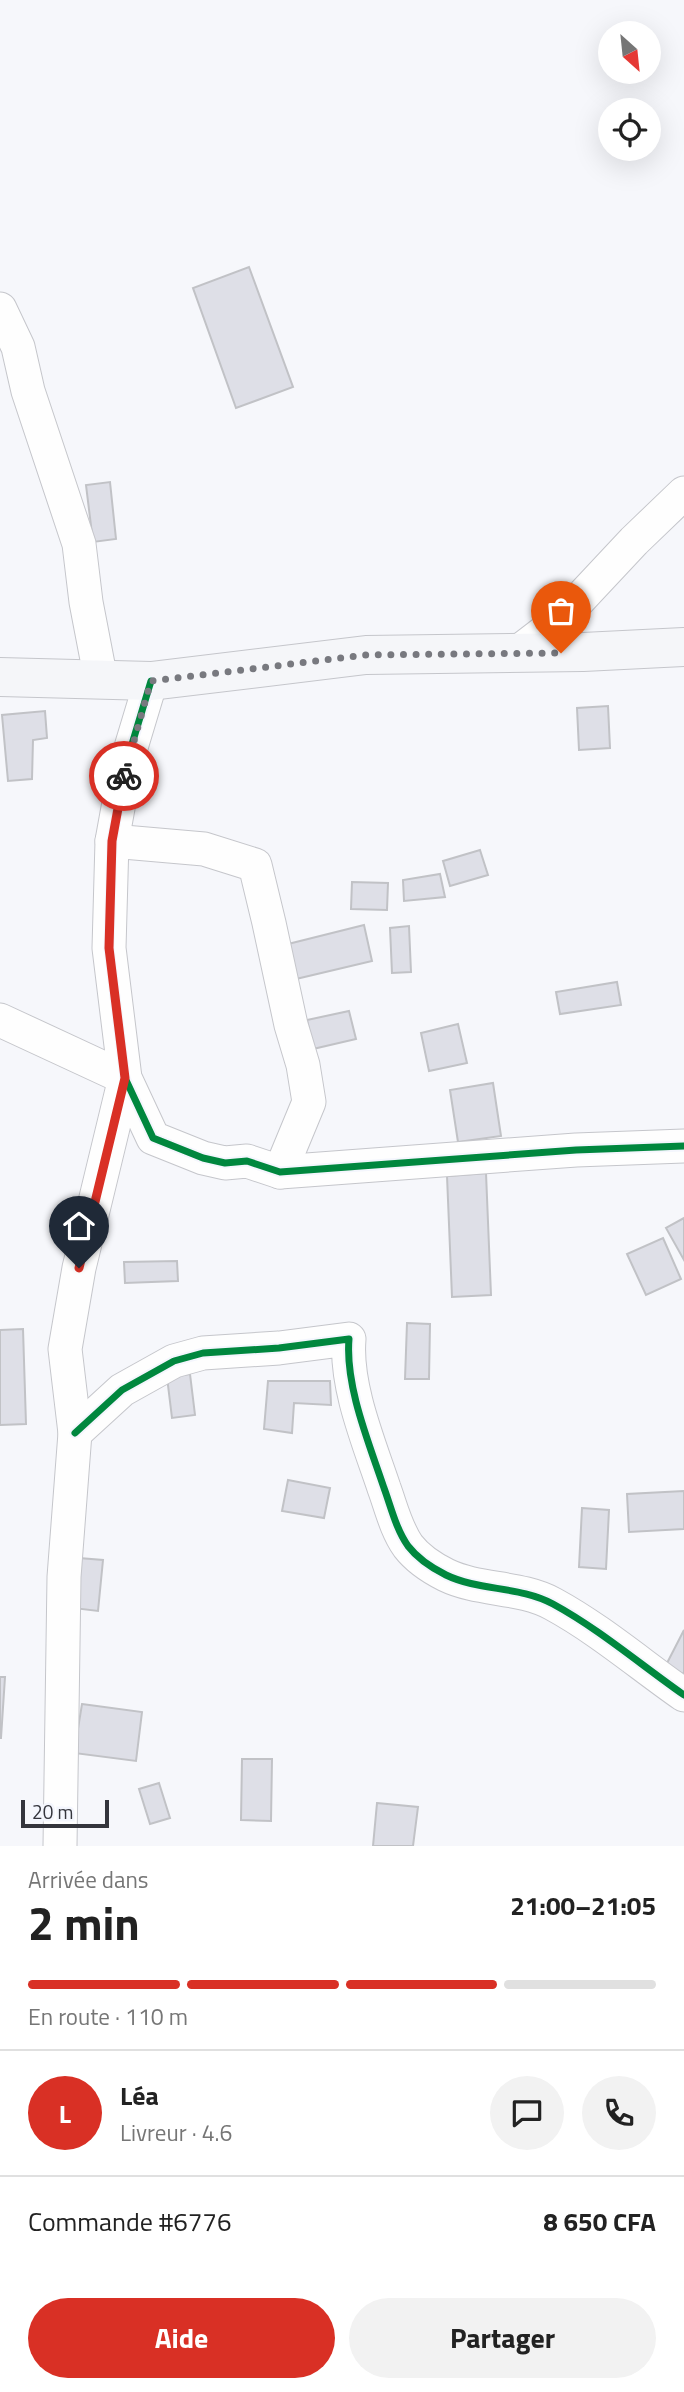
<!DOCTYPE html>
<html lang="fr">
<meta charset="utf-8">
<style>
body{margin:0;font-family:"Titillium Web",sans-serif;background:#f2f2f2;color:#222;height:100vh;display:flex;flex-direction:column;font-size:26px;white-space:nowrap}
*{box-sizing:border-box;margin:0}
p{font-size:23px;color:#767676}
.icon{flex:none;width:38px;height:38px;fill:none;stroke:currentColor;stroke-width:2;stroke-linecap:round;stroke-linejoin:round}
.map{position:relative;height:1846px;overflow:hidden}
.sheet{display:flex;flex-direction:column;background:#fff;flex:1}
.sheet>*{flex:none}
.needle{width:46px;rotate:153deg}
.tools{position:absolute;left:598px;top:21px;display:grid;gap:14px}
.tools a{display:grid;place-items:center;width:63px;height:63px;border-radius:50%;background:#fff;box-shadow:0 7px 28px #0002;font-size:35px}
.scale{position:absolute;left:21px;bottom:18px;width:88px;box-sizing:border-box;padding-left:7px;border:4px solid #34353c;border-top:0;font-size:19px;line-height:24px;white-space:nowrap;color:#34353c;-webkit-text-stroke:5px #f4f6fd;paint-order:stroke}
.pin{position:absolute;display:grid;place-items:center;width:60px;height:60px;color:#fff;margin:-72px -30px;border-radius:50% 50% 50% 0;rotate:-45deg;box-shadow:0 0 7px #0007}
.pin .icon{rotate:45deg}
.courier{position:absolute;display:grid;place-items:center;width:70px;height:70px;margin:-35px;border:5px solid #d93025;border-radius:50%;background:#fff;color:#222;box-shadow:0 2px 9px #0007}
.head em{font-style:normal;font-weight:700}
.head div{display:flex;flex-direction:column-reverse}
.head{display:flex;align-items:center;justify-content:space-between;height:119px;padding:0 28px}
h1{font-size:46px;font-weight:700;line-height:52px}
.bar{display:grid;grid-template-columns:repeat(4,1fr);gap:10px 7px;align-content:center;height:84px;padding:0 28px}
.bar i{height:9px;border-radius:5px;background:#e0e0e0}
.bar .active{background:#d93025}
.bar p{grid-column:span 4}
.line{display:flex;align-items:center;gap:18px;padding:0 28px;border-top:2px solid #e0e0e0}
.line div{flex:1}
.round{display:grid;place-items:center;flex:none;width:74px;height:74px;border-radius:37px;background:#f2f2f2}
.action{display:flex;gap:14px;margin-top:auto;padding:14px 28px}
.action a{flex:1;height:80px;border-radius:42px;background:#d93025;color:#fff;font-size:28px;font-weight:700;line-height:80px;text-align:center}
.action a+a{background:#f2f2f2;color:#222}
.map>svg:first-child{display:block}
</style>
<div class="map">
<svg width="684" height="1846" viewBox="0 0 684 1846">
<rect width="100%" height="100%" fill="#f6f7fb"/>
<g fill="#dedfe7" stroke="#c1c2c6" stroke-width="2">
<path d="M249,267L293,387L236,408L193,288Z"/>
<path d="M110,482L116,539L93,542L86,485Z"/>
<path d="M608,706L610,748L579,750L577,708Z"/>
<path d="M45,711L47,738L33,740L32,779L8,781L2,715Z"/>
<path d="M480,850L488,875L450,886L443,861Z"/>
<path d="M440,874L445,897L404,901L403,880Z"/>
<path d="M352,882L388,883L387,910L351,909Z"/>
<path d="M364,925L372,961L296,979L288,944Z"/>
<path d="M409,926L411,972L392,973L390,928Z"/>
<path d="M617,982L621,1005L560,1014L556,992Z"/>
<path d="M349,1011L356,1039L313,1049L307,1020Z"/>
<path d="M458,1024L467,1063L429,1071L421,1033Z"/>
<path d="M493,1083L501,1136L458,1142L450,1090Z"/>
<path d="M486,1173L491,1295L452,1297L447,1176Z"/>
<path d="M684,1218V1260L666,1228Z"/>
<path d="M663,1238L681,1279L646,1295L627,1254Z"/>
<path d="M177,1261L178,1281L125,1283L124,1262Z"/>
<path d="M407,1323L430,1324L429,1379H405Z"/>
<path d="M23,1329L26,1424L0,1425V1330Z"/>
<path d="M190,1374L195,1415L172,1418L167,1377Z"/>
<path d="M268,1381H330L331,1405L294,1403L292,1433L264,1429Z"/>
<path d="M288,1480L330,1488L324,1518L282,1511Z"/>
<path d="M684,1491V1529L629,1532L627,1494Z"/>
<path d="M582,1508L609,1510L606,1569L579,1567Z"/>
<path d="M79,1558L103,1560L98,1611L73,1608Z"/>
<path d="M684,1630V1674L665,1667Z"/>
<path d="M0,1677H5L1,1738H0Z"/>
<path d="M82,1704L142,1712L136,1761L74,1753Z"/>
<path d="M242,1759H272L271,1821L241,1820Z"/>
<path d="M159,1783L170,1818L150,1824L139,1789Z"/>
<path d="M377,1803L418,1807L413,1846H373Z"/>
</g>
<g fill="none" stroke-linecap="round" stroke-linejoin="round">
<defs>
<g id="street">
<path d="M0,309L18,347L28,391L79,544L86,602L101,680"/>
<path d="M517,653L560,620L634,541L684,493"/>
<path d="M151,681L126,764L112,841L109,948L125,1078L153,1138L203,1158L225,1163L247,1161L280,1172L576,1150L684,1146"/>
<path d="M112,841L204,849L255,865L269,923L291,1025L303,1065L309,1102L280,1172"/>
<path d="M0,1020L125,1078"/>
<path d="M75,1433L122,1390L174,1361L203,1353L279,1348L349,1339C345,1386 369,1443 384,1488C391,1507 396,1529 408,1546C418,1559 432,1568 446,1575C479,1591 520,1586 553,1604C599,1629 641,1665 684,1695"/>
<path d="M60,1846L64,1577L75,1433L65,1349L79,1268L125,1078"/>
</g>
<path id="secondary" d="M0,677L151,681L366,655L583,652L684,647"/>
</defs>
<use href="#street" stroke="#c5c6cb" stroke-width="35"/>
<use href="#secondary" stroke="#c5c6cb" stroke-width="40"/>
<use href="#street" stroke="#fefefe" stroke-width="33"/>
<use href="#secondary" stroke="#f5f6f9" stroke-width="38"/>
<defs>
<g id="cycleway">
<path d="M151,681L126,764L112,841L109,948L125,1078L153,1138L203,1158L225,1163L247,1161L280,1172L576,1150L684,1146"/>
<path d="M75,1433L122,1390L174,1361L203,1353L279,1348L349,1339C345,1386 369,1443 384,1488C391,1507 396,1529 408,1546C418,1559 432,1568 446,1575C479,1591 520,1586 553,1604C599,1629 641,1665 684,1695"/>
</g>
</defs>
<use href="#cycleway" stroke="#f4f6fd" stroke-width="11"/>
<use href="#cycleway" stroke="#00873e" stroke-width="7"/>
</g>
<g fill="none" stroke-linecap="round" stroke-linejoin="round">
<path stroke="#78797f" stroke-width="7" stroke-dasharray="0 12.6" d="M124,776L151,681L366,655L561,653"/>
<path stroke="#d93025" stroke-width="9" d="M79,1268L125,1078L109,948L112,841L124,776"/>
</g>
</svg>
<div class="tools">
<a><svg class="needle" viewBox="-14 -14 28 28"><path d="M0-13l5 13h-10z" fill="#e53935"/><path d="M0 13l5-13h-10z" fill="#767676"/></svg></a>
<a><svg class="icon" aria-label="locate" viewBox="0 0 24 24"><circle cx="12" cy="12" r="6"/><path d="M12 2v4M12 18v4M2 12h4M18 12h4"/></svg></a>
</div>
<div class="scale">20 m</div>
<div class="pin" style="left:561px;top:653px;background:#ea580c"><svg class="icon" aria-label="bag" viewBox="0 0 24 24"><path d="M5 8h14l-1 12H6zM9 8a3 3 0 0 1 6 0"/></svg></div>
<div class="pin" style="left:79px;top:1268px;background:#1f2937"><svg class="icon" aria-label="home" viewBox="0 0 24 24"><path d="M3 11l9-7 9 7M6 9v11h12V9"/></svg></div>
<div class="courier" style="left:124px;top:776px"><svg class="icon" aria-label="bike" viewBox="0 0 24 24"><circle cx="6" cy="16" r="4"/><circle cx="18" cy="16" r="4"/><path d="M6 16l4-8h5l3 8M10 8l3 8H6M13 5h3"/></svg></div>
</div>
<section class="sheet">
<div class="head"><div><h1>2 min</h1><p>Arrivée dans</p></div><em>21:00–21:05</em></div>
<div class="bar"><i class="active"></i><i class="active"></i><i class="active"></i><i></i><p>En route · 110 m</p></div>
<div class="line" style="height:126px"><b class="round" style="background:#d93025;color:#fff">L</b><div><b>Léa</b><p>Livreur · 4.6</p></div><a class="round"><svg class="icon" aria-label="chat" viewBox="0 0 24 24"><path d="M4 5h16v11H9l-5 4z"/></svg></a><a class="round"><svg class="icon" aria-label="phone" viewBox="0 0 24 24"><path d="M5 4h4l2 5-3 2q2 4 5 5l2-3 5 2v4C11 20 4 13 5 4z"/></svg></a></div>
<div class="line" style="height:91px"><div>Commande #6776</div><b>8 650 CFA</b></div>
<div class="action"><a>Aide</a><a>Partager</a></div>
</section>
